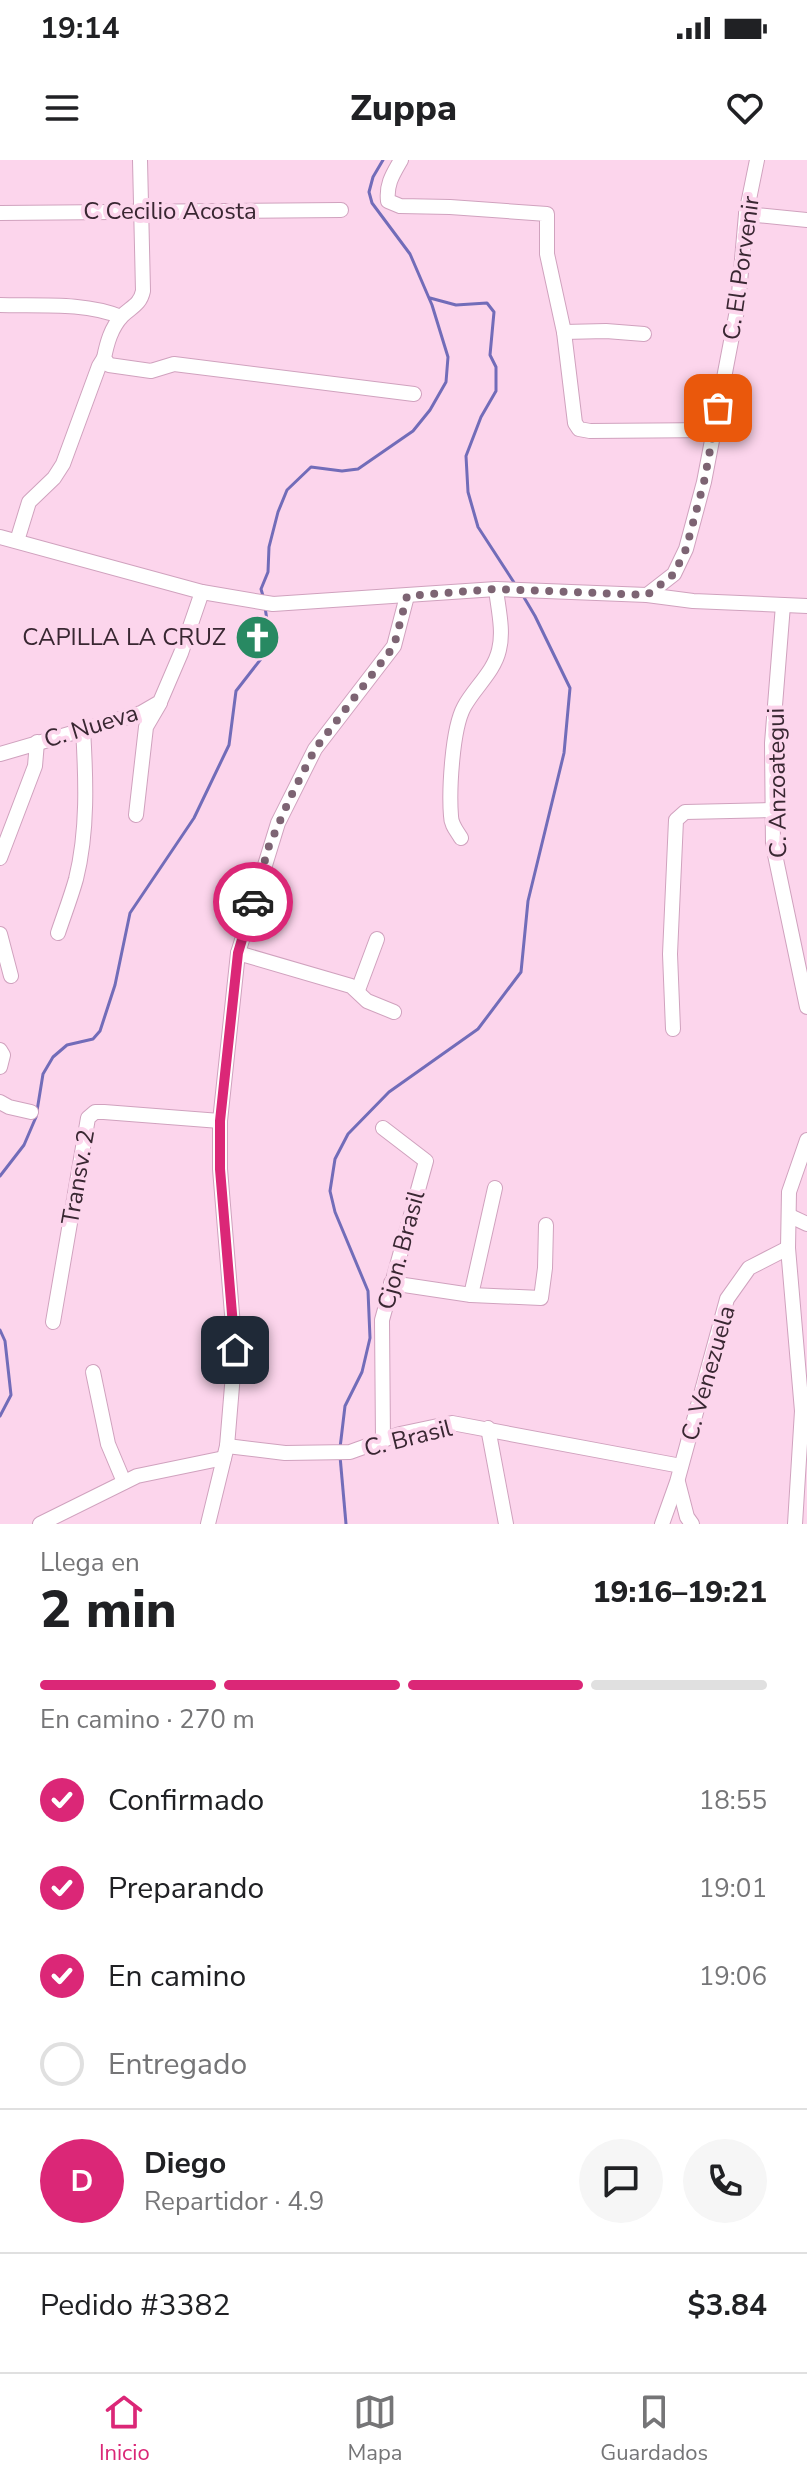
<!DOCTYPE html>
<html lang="es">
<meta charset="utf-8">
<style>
body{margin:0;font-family:"Nunito Sans",sans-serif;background:#f6f6f6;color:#202124;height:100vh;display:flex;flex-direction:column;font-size:30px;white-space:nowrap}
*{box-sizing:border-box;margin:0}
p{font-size:26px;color:#757577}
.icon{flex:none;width:44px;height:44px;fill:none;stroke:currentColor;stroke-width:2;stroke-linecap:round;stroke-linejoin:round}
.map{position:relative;height:1364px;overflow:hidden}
.side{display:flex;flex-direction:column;background:#fff;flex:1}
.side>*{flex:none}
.pin{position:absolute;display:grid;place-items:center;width:68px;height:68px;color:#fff;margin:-34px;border-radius:16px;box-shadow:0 4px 12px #0006}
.courier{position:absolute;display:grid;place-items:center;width:80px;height:80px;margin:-40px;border:6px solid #db2777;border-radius:50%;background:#fff;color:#222;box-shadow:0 2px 10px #0007}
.head em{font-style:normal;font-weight:800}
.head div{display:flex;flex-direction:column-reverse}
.head{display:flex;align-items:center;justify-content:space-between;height:136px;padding:0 40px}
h1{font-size:52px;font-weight:800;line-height:60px}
.bar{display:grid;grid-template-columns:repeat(4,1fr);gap:12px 8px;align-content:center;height:96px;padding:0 40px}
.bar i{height:10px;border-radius:6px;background:#e0e0e0}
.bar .active{background:#db2777}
.bar p{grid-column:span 4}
.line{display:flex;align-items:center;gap:20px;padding:0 40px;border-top:2px solid #e0e0e0}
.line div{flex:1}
.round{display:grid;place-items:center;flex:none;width:84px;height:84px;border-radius:42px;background:#f6f6f6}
ol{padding:0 40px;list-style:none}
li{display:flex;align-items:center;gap:24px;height:88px}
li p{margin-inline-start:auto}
li .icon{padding:8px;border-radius:50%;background:#db2777;color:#fff;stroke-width:4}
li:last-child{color:#757577}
li i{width:44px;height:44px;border:4px solid #e0e0e0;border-radius:50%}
.status{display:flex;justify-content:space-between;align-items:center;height:56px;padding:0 40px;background:#fff;direction:ltr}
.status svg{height:22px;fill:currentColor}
header{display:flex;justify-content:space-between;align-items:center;height:104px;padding:0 40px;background:#fff;font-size:36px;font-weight:800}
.tab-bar{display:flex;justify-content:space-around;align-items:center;height:112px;border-top:2px solid #e0e0e0;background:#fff;font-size:22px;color:#757577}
.tab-bar a{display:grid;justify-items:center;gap:4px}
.tab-bar .active{color:#db2777}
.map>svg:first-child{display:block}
</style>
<div class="status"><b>19:14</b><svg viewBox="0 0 49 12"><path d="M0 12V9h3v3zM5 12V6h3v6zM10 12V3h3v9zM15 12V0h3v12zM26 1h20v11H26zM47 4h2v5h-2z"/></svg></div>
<header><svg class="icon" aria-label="menu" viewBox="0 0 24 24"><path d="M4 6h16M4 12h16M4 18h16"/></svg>Zuppa<svg class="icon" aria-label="heart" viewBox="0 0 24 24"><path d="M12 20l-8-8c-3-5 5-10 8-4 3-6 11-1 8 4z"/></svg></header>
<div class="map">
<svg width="807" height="1364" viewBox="0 0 807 1364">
<rect width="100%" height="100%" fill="#fcd5ec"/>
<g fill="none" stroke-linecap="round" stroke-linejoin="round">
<g stroke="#726cb9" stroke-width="3">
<path d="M430,138L456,145L487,143L494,152L490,195L496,207V231L481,257L466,296L468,332L478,367L515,424"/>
<path d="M263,436L261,429L268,412L269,387L278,352L287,330L311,307L342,311L358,309L413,271L430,250L446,222L448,197L432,145L410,94L372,43L369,32L373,17L383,0"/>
<path d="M0,1016L24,985L36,957L43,914L53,897L67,885L93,879L100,871L115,825L130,753L194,658L229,585L236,531L264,495L270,481L265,447"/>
<path d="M0,1170L5,1181L11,1235L0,1256"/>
<path d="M340,1288L345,1246L362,1212L370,1178L368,1131L335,1052L330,1031L335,999L348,974L389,932L478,869L521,812L528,741L564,593L570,528L535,456L522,434"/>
<path d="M340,1296L346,1364"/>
</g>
<defs>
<g id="street">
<path d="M140,0L143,131C140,145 131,147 122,156C111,168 107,183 104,198L109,205L151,211L174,204L414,234"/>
<path d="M401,0C393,14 386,24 388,41L400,46L450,47L547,54V94L564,172L575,263L579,269L590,271L715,270"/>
<path d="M0,53L341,50"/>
<path d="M746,54L807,60"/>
<path d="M0,145C38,146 86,142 121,157"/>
<path d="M564,172L606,171L644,174"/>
<path d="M0,377L202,432L273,444L496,429L647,435L693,441L807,446"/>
<path d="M17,381L29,342L54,318L63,304L99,206L104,198"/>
<path d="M647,435L674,414L686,389L704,322L738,145L746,54L757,0"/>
<path d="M783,445L772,583L773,685L807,847"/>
<path d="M0,594L141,553L160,542L181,493L202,432"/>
<path d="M136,655L146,567L160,543"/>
<path d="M461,678C457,671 451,665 451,656C449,631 452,569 464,547C474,528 494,512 499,490C504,471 498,448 496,429"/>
<path d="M0,698L35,606L37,582"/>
<path d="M58,773C64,755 71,737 76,719C88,671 86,619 83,569"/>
<path d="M0,774L11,816"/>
<path d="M238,793L351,826L367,841L394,852"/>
<path d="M358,830L377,779"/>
<path d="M673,869L670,794L676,660L685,652L773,650"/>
<path d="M0,890L3,895L0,907"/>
<path d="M0,942L9,947L31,952"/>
<path d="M790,1056L807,1064"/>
<path d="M391,1123L471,1135L541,1138L545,1108L546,1065"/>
<path d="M471,1135L495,1028"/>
<path d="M53,1162L88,958L95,952H104L220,961"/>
<path d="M93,1212L108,1284L124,1322"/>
<path d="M488,1268L506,1364"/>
<path d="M383,1281L382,1160L426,1001L383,968"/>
<path d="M227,1286L285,1293L350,1292L400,1274L452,1263L681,1306"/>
<path d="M678,1322L687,1357L692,1364"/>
<path d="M40,1364L137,1316L224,1298"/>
<path d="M208,1364L227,1286L235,1190L220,1009V961L238,793L278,663L315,589L394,486L407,436"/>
<path d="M662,1364L677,1322L727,1139L749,1108L788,1088"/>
<path d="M795,1364L802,1251L788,1088L789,1032L807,980"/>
</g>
</defs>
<use href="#street" stroke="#d0a2be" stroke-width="16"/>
<use href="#street" stroke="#fff" stroke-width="14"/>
</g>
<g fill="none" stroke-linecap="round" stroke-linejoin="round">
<path stroke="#7d6473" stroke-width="8" stroke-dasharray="0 14.4" d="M253,742L269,686L290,638L315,589L394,486L407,436L496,429L647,435L674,414L686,389L704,322L718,248"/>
<path stroke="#db2777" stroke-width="10" d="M235,1190L220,1009V961L238,793L253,742"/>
</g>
<defs>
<symbol id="church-disc" viewBox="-11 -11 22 22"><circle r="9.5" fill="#288962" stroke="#fcd5ec"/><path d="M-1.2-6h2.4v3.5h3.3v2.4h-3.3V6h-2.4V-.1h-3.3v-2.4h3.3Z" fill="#fff"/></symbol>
</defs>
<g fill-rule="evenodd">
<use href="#church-disc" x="232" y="452" width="51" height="51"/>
</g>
<g text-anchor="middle" stroke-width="8" stroke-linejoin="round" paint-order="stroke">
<g font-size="24" fill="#392732" stroke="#fcd5ec">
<text x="170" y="59">C Cecilio Acosta</text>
<text transform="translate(741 108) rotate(-82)" y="8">C. El Porvenir</text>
<text transform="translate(91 566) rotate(-17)" y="8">C. Nueva</text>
<text transform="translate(777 623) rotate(-91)" y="8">C. Anzoategui</text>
<text transform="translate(78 1017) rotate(-80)" y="8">Transv. 2</text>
<text transform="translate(401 1090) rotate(-75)" y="8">Cjon. Brasil</text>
<text transform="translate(708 1213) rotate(-74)" y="8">C. Venezuela</text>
<text transform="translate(408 1278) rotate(-14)" y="8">C. Brasil</text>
</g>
<g font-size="24" fill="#392732" stroke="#fcd5ec" text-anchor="end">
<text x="226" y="485">CAPILLA LA CRUZ</text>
</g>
</g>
</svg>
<div class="pin" style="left:718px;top:248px;background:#ea580c"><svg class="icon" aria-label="bag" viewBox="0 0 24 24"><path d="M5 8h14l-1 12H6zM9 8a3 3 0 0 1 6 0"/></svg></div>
<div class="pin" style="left:235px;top:1190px;background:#1f2937"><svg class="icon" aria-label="home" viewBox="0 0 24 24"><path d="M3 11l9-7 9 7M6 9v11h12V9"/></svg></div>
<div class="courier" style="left:253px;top:742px"><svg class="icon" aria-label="car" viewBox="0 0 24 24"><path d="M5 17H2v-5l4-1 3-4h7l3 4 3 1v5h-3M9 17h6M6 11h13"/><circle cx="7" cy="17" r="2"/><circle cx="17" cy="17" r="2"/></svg></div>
</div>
<section class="side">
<div class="head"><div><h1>2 min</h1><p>Llega en</p></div><em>19:16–19:21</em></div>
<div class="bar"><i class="active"></i><i class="active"></i><i class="active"></i><i></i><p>En camino · 270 m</p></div>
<ol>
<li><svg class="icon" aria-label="check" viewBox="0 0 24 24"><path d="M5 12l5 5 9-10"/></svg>Confirmado<p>18:55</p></li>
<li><svg class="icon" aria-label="check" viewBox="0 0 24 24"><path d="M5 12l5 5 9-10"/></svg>Preparando<p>19:01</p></li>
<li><svg class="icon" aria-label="check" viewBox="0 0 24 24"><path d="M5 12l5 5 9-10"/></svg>En camino<p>19:06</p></li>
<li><i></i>Entregado</li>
</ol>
<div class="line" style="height:144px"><b class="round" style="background:#db2777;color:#fff">D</b><div><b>Diego</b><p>Repartidor · 4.9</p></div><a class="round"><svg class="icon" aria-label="chat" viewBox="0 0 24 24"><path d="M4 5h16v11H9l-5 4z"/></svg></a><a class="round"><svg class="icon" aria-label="phone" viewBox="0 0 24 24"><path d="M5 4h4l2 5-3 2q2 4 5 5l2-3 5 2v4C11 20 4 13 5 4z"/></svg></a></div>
<div class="line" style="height:104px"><div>Pedido #3382</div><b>$3.84</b></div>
</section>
<nav class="tab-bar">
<a class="active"><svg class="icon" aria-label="home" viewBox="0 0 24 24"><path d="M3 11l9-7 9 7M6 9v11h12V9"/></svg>Inicio</a>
<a><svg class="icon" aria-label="map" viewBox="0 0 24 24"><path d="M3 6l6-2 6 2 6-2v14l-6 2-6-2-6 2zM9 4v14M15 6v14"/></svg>Mapa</a>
<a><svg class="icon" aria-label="saved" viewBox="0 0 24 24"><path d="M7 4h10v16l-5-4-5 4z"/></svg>Guardados</a>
</nav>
